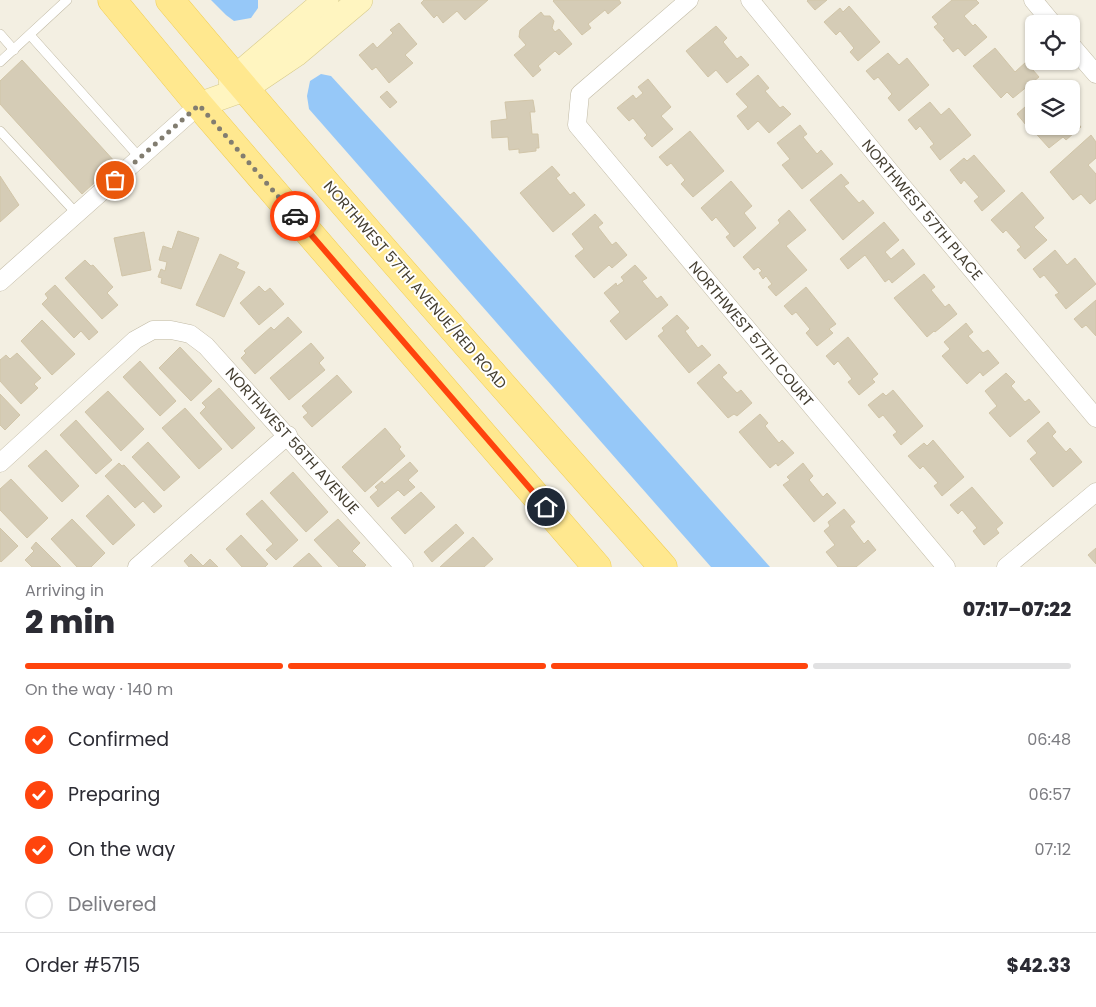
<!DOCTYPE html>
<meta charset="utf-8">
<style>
body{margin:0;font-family:Poppins,sans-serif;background:#f7f7f7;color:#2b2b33;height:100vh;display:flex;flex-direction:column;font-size:19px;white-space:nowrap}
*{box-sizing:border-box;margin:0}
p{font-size:16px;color:#7c7c81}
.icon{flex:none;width:28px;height:28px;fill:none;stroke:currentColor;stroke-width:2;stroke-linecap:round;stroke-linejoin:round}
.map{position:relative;height:567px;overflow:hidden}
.details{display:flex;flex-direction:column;background:#fff;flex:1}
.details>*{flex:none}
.buttons{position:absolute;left:1025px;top:15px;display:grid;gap:10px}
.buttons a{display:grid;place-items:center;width:55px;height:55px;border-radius:8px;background:#fff;box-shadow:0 1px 4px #0004;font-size:25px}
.pin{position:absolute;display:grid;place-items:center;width:42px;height:42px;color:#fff;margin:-21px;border:2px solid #fff;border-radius:50%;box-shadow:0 1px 5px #0007}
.courier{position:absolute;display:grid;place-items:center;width:50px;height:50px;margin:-25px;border:4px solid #ff440d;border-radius:50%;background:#fff;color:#222;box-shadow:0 1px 6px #0007}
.head em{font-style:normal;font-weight:800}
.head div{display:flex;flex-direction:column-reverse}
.head{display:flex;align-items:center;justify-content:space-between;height:85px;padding:0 25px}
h1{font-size:32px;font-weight:800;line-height:38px}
.bar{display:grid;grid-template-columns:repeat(4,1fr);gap:8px 5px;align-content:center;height:60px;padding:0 25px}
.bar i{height:6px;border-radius:4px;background:#e1e1e2}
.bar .on{background:#ff440d}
.bar p{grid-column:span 4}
.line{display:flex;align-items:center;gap:12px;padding:0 25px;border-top:1px solid #e1e1e2}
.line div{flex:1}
ol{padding:0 25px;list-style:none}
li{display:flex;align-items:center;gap:15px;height:55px}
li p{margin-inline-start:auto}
li .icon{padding:5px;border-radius:50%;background:#ff440d;color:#fff;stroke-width:4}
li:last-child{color:#7c7c81}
li i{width:28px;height:28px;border:2px solid #e1e1e2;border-radius:50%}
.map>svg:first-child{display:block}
</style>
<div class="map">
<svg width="1096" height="567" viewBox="0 0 1096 567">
<rect width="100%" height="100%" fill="#f3efe2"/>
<g fill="#96c8f8">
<path d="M211,0H258V8L251,18L234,21L226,15Z"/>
<path d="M321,74L331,76L471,229L770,567H711L309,109L307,96L310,81Z"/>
</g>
<g fill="#d5ccb6" stroke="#d1c5a8">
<path d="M424,0H488L465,20L457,11L443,23L437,15L434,18L421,3Z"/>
<path d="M554,0H619L621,3L608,14L605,10L588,24L591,28L582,35L553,1Z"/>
<path d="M808,0H827L815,10L807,1Z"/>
<path d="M952,0H976L979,3L964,16L973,26L975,24L987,37L965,56L958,48L953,52L943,40L945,39L934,27L938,24L932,17Z"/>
<path d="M849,6L880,42L858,61L850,52L854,48L840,31L836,35L824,22L840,8L843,12Z"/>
<path d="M541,12L544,16H550L554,21L552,28L555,32L559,29L572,44L559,55L555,51L538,66L541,70L533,77L514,55L526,45L519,37L520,30Z"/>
<path d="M399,23L417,44L405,55L413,63L389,83L376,67L372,70L359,55L373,43L377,48L393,33L390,30Z"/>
<path d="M716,26L727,38L723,42L737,59L741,56L749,65L727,83L716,70L708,77L686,51Z"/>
<path d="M995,48L1015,72L1026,62L1039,77L1013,98L1007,92L1001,98L973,66Z"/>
<path d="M888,53L899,65L907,58L929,85L899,111L888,98L892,94L878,77L874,80L866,71Z"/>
<path d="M22,60L116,163L82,194L0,104V81Z"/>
<path d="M758,75L769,88L765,91L780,108L783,106L791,114L769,133L758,121L748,130L737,116L748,107L736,94Z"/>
<path d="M648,79L671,107L661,116L673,129L652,147L644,138L647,135L633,118L629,121L617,108L633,95L636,99L643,93L638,87Z"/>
<path d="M387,91L397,102L390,108L380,97Z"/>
<path d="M1034,99V118L1026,125L1017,114Z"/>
<path d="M533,100L535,112H530L532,134H538L539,148H536V151L519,153V149L509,150L508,137L492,138L491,121L507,119L505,102Z"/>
<path d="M930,102L941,115L949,108L971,135L940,160L930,147L934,144L920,126L916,130L908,120Z"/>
<path d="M1071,115L1081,127L1066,140L1063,137L1049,148L1030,127L1034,124V126H1071Z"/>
<path d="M800,125L807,134L803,137L817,154L821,150L833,164L802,189L782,165L790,159L777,143Z"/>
<path d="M690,131L724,171L693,197L681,184L685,180L671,163L667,166L659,157Z"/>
<path d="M1091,135L1096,142V158L1088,165L1096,174V199L1090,204L1081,194L1073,200L1050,172Z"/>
<path d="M974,155L1005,191L982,211L974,201L979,197L964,180L961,184L950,170L964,158L967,161Z"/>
<path d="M552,166L560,175L556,178L570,195L574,192L585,205L553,232L520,193Z"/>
<path d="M841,174L849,183L844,186L859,203L863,200L874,213L843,240L810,200Z"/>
<path d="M0,176L19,205L0,222Z"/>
<path d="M731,181L752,206L744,213L756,228L734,247L726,237L730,234L716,217L712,221L701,208Z"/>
<path d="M1022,192L1044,218L1034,227L1047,240L1025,259L1017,250L1021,247L1006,230L1003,233L991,220Z"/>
<path d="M789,210L806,230L786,246L807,270L776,296L768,287L772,284L766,276L763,279L759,273L762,271L758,267L754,270L743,257L780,223L778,220Z"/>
<path d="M595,214L603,223L598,227L612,245L616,242L627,255L612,268L609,265L594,278L575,256L584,249L572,234Z"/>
<path d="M884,222L899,240L885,252L891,259L903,249L915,264L892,283L889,279L885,282L865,255L848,269L840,259Z"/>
<path d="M178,231L199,238L181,289L161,283L162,278L158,277L161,269L165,271L167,262L159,260L163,246L172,249Z"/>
<path d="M144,232L151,270L122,276L114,238Z"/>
<path d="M1055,250L1067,265L1075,258L1096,284L1066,309L1055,295L1059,293L1044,275L1040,278L1033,269Z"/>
<path d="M220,254L239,263L236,268L245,272L224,317L196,305Z"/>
<path d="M85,260L91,266L93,265L113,287L107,293L118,305L102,319L65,278Z"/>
<path d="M635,265L647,278L642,281L657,299L661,296L668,305L626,340L610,321L620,312L604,293L616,283L617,286L624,281L621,277Z"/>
<path d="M924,274L935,287L931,290L945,307L949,304L957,314L935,332L934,331L927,337L894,298Z"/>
<path d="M55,285L98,332L89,340L81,331L74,338L42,304L48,298L45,294Z"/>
<path d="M259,286L265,292L270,288L284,304L259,325L240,303Z"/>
<path d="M806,287L836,324L829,329L833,333L817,346L806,333L810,329L796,312L792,315L784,306Z"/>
<path d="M1096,300V336L1086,325L1082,328L1074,319Z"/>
<path d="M677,315L689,328L685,331L698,348L702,345L711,355L689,373L658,336L664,331L662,328Z"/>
<path d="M288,317L302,332L255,374L241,358L246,353L244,351L271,327L274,330Z"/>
<path d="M42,320L75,354L52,375L21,341Z"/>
<path d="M966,323L973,332L968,336L983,353L988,350L999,363L983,376L980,372L967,384L942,356L950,349L944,342Z"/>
<path d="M848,337L878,374L872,379L875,382L859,395L848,382L852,379L838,361L834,365L826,356Z"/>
<path d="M311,343L324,358L319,363L325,370L289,400L270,378Z"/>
<path d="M180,347L212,381L191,401L159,368Z"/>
<path d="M17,353L41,378L34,384L38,388L21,404L0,381V360L6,355L10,359Z"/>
<path d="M140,361L176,401L160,416L123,377Z"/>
<path d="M719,364L727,373L722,377L737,393L741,390L752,403L737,416L734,414L728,418L697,383Z"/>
<path d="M1006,373L1015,382L1011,386L1025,402L1029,399L1040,412L1010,437L989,413L997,406L985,391Z"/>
<path d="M337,375L352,392L312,427L303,417L308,413L302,406Z"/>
<path d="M219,388L255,428L232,449L200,413L206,407L202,403Z"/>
<path d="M893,390L923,426L901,445L893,435L897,432L883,415L879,418L868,405L883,393L886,396Z"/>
<path d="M108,391L144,429L121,451L85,412Z"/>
<path d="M0,394L20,415L5,430L0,425Z"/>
<path d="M185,408L222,449L199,469L162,428Z"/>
<path d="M760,414L768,423L765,426L779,443L782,440L794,453L778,466L776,463L770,468L739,432Z"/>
<path d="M76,420L112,460L96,474L60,435Z"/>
<path d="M1048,422L1056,432L1052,436L1066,452L1070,448L1082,462L1053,487L1030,459L1037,453L1027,441Z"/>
<path d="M385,428L401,447L399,449L405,456L365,492L342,467Z"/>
<path d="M933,440L964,477L942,496L934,486L938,483L923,466L920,469L908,456L924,443L927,446Z"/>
<path d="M148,442L180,477L164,491L132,457Z"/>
<path d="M46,450L79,486L62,502L28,466Z"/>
<path d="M410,462L418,471L408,480L415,487L404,496L398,490L378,507L370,497L378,490L375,487L382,481L384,484Z"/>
<path d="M119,463L122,466L124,465L162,506L154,513L143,501L135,508L105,476Z"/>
<path d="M803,463L813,476L809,480L823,497L827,493L836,503L814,522L783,485L790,480L787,477Z"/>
<path d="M293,472L328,512L306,532L270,493Z"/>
<path d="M11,479L48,518L27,538L0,510V489Z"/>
<path d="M972,487L1003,523L996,529L999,533L984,545L973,531L977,528L962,510L958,514L950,505Z"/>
<path d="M421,492L435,507L405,534L391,518Z"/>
<path d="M108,495L135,525L113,545L86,516Z"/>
<path d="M262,500L298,540L276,560L266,550L273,544L246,514Z"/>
<path d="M844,509L855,522L850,526L864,544L868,540L876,550L856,567H838L826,552L835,545L824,531L830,526L828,522Z"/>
<path d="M72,519L105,553L91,567H77L51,539Z"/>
<path d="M338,519L360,543L352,551L366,565L364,567H339L314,540Z"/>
<path d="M456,524L464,533L432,562L424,552Z"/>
<path d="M0,528L18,546L1,562L0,561Z"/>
<path d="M241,535L268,564L265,567H242L226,549Z"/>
<path d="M473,537L493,559L484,567H440Z"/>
<path d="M36,542L61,567H32L25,560L34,551L31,548Z"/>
<path d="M1096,548V564L1088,555Z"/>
<path d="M309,553L322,567H293Z"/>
<path d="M191,554L203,566L210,559L218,567H189L184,561Z"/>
</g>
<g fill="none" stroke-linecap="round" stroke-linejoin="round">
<defs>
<g id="lane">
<path d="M0,34L14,50"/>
<path d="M30,35L140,158"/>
<path d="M0,62L67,0"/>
<path d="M0,131L77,214"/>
</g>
<g id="street">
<path d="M689,0L580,94L577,125L946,567"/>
<path d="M750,0L891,173L1096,418"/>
<path d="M1033,0L1053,24"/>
<path d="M1071,45L1096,74"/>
<path d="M0,282L199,105"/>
<path d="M0,463L135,340L153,330H171L190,334L206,346L404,567"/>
<path d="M137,567L288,435"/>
<path d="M1006,567L1096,492"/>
</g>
<g id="secondary">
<path d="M231,81L326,0"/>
<path d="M199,105L244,89L296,54L360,0"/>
</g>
<g id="primary">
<path d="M112,0L199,105L597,567"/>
<path d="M170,0C331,192 497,379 663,567"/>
</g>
</defs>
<use href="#lane" stroke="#c2bba6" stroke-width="10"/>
<use href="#street" stroke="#c2bba6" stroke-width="19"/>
<use href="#secondary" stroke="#d8cb8b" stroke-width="26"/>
<use href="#primary" stroke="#f1ce52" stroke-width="29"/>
<use href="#lane" stroke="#fff" stroke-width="9"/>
<use href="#street" stroke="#fff" stroke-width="18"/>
<use href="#secondary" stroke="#fff5c0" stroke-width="25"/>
<use href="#primary" stroke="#ffe88f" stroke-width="28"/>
</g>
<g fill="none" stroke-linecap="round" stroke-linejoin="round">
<path stroke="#827d70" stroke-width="5" stroke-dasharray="0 9" d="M115,180L199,105L295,216"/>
<path stroke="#ff440d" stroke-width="6" d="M295,216L546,507"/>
</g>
<g text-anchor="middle" stroke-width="4" stroke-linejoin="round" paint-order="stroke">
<g font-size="15" fill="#453f32" stroke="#fff">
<text transform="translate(922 210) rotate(50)" y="5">NORTHWEST 57TH PLACE</text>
<text transform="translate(415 285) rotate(49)" y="5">NORTHWEST 57TH AVENUE/RED ROAD</text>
<text transform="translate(751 334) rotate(50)" y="5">NORTHWEST 57TH COURT</text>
<text transform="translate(292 441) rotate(48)" y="5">NORTHWEST 56TH AVENUE</text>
</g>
</g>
</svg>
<div class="buttons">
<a><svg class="icon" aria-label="locate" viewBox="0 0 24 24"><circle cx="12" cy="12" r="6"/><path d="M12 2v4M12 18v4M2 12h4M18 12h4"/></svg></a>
<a><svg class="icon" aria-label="layers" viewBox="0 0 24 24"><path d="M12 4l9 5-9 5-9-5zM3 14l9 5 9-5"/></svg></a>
</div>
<div class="pin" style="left:115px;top:180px;background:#ea580c"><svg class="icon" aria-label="bag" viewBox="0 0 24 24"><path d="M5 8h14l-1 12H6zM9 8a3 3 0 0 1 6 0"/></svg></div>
<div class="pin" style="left:546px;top:507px;background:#1f2937"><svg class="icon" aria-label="home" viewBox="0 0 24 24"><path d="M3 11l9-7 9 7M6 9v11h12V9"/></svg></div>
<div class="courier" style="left:295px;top:216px"><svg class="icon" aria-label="car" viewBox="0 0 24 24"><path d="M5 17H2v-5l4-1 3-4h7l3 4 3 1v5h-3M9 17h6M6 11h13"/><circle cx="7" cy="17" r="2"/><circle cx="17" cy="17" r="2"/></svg></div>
</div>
<section class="details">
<div class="head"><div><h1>2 min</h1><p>Arriving in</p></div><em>07:17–07:22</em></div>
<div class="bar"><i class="on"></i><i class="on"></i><i class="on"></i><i></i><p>On the way · 140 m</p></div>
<ol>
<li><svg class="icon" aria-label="check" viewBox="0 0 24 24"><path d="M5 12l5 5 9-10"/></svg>Confirmed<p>06:48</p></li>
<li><svg class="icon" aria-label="check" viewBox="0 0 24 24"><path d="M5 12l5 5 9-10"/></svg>Preparing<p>06:57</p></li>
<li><svg class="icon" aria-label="check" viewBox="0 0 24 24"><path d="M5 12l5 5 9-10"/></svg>On the way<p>07:12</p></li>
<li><i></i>Delivered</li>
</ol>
<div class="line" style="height:65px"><div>Order #5715</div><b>$42.33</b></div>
</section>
